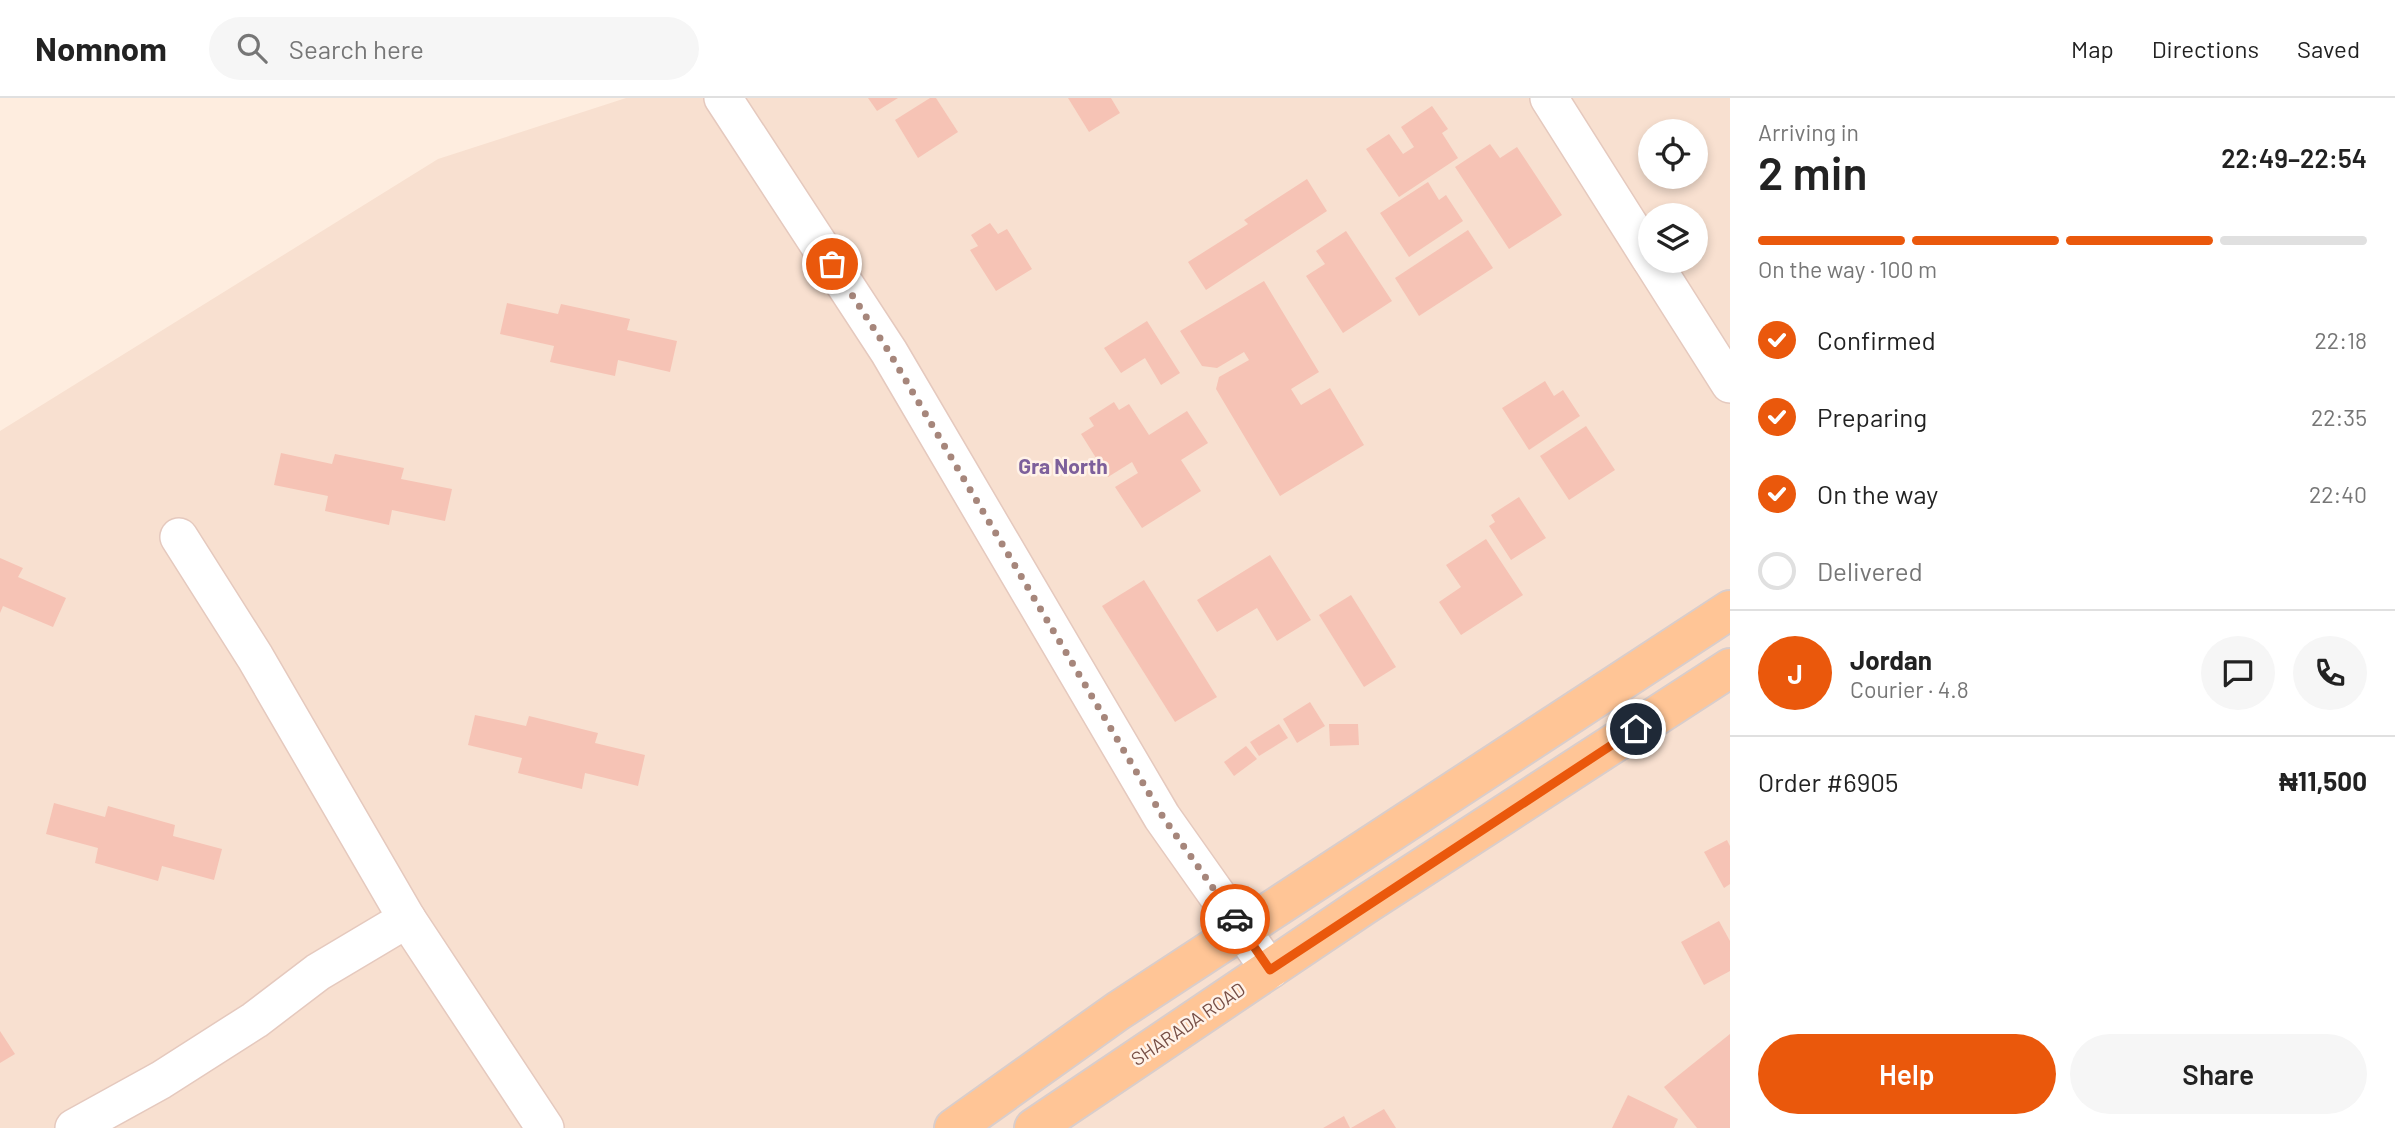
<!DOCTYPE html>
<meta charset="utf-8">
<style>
body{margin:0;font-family:Barlow,sans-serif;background:#f6f6f6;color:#222;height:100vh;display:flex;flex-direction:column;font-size:26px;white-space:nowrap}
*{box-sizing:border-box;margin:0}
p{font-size:23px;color:#767676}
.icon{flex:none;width:38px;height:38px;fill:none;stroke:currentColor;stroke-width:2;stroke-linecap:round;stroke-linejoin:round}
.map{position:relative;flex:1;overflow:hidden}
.side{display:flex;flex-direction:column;background:#fff;width:665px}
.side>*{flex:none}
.controls{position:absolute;left:1638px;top:21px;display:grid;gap:14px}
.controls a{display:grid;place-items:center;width:70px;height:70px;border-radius:50%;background:#fff;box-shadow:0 4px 10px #0003;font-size:35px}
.pin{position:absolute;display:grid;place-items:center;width:60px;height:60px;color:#fff;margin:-30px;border:4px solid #fff;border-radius:50%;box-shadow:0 2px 7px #0007}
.courier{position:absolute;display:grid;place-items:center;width:70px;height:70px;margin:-35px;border:5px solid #ea580c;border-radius:50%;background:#fff;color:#222;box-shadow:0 2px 9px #0007}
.headline em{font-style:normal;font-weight:600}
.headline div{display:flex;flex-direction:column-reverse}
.headline{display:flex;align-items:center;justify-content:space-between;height:119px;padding:0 28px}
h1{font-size:46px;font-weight:600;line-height:52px}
.bar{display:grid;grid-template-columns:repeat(4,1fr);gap:10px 7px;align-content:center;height:84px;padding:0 28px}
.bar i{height:9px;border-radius:5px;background:#e0e0e0}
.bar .current{background:#ea580c}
.bar p{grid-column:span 4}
.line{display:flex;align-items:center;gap:18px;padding:0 28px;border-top:2px solid #e0e0e0}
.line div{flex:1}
.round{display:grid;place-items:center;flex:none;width:74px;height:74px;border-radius:37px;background:#f6f6f6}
ol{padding:0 28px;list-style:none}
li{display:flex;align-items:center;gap:21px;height:77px}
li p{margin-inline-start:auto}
li .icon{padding:7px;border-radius:50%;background:#ea580c;color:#fff;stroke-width:4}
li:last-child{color:#767676}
li i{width:38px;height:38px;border:4px solid #e0e0e0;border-radius:50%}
.cta{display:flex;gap:14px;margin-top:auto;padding:14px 28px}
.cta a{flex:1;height:80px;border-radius:42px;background:#ea580c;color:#fff;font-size:28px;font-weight:600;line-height:80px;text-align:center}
.cta a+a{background:#f6f6f6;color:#222}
header{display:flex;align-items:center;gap:42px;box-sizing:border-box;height:98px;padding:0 35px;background:#fff;border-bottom:2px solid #e0e0e0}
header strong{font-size:33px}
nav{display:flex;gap:38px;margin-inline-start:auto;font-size:24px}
.search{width:490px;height:63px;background:#f6f6f6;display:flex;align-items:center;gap:18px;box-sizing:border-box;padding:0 24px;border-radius:38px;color:#767676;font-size:26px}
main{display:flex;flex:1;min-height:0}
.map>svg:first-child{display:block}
</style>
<header>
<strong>Nomnom</strong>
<div class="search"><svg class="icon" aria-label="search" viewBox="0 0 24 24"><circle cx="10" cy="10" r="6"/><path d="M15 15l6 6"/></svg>Search here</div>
<nav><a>Map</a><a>Directions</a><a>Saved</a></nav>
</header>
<main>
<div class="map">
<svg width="1730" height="1030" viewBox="0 0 1730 1030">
<rect width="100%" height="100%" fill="#feeddf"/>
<g fill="#f8e0d0" fill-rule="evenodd">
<path d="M626,0H1730V523L944,1030H0V333L438,61ZM1650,33H1696V79H1650ZM1650,117H1696V163H1650Z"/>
<path d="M1730,533V1030H955Z"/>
</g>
<g fill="#f6c3b5">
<path d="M868,0H898L877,13Z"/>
<path d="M930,0H936L958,34L918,60L895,22Z"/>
<path d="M1068,0H1111L1120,15L1089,34Z"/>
<path d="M1432,8L1448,31L1442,35L1458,60L1399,99L1366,51L1389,36L1403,56L1414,49L1401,29Z"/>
<path d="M1490,46L1500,60L1517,49L1562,117L1509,151L1455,69Z"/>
<path d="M1307,81L1327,113L1206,192L1188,164L1248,126L1244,122Z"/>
<path d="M1428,84L1439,102L1446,97L1463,123L1409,159L1380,115Z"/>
<path d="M990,125L998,136L1007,131L1032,171L996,193L970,152L978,148L971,137Z"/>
<path d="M1468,132L1493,170L1419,218L1395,180Z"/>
<path d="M1346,133L1392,203L1343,235L1306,178L1325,166L1316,153Z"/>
<path d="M1264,183L1319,274L1291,291L1301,307L1330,290L1364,347L1280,398L1216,291L1219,279L1249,262L1244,254L1217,270L1202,268L1180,233Z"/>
<path d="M507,205L558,216L561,206L630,221L627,232L677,243L670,274L618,262L615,278L550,264L554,248L500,236Z"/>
<path d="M1147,223L1180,275L1161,287L1145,260L1121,275L1104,250Z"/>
<path d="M1545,283L1554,298L1563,292L1580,318L1529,352L1502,310Z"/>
<path d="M1114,304L1119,312L1129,306L1149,337L1187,313L1208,345L1181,362L1201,393L1142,430L1115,389L1138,375L1132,364L1108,379L1081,336L1094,328L1089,320Z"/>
<path d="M1586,328L1615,372L1569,402L1540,358Z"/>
<path d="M281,355L332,366L335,356L404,370L401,381L452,391L445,423L392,412L389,427L325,413L328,398L274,387Z"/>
<path d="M1519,399L1546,440L1511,462L1489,428L1495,424L1491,417Z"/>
<path d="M1486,441L1523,497L1461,537L1439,504L1461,489L1446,467Z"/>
<path d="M1270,457L1311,522L1277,543L1257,510L1217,534L1197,502Z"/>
<path d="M0,460L23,470L18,479L66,500L53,529L3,508L0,515Z"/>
<path d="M1144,482L1217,599L1175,624L1102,508Z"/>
<path d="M1351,497L1396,569L1364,589L1319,517Z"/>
<path d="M1310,604L1325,628L1297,645L1283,621Z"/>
<path d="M475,617L526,628L529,618L598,635L595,645L645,657L638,688L585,675L582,691L518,675L522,660L468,647Z"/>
<path d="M1279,626L1288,640L1259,658L1250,644Z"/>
<path d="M1329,626H1358L1359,647L1330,648Z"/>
<path d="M1246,648L1257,661L1234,678L1224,664Z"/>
<path d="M54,705L105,719L108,708L175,727L173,738L222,751L214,782L162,768L158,783L95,765L98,750L46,736Z"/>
<path d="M1727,742L1730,748V786L1724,790L1704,754Z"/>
<path d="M1719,823L1730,843V873L1704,887L1681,844Z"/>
<path d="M0,933L15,956L0,965Z"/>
<path d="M1730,936V1030H1697L1664,989Z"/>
<path d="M1628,997L1678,1021L1674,1030H1612Z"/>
<path d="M1384,1011L1396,1030H1351Z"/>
<path d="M1344,1018L1350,1030H1323Z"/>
</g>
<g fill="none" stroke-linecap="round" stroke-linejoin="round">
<defs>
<g id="minor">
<path d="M723,0L889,254L1162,719L1270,872"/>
<path d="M1549,0L1650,160"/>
<path d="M1652,163L1730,286"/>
<path d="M179,439L255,559L407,821L545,1030"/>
<path d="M74,1030L161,982L255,922L318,874L407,821"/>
</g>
<g id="major">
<path d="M954,1030L1118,913L1730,512"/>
<path d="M1034,1030L1363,808L1730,570"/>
</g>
</defs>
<use href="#minor" stroke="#e5c9be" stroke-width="40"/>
<use href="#major" stroke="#d9cdcb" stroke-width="42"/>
<use href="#minor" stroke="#fff" stroke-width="37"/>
<use href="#major" stroke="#ffc596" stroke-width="38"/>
</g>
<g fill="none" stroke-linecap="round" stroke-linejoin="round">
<path stroke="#a6867b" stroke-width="7" stroke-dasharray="0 12.6" d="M832,166L889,254L1163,719L1235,821"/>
<path stroke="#ea580c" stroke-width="9" d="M1235,821L1270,872L1636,631"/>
</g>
<g text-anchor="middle" stroke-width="5" stroke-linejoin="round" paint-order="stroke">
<g font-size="19" fill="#774e45" stroke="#fff2e8">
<text transform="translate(1188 926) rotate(-34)" y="7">SHARADA ROAD</text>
</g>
<g font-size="21" font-weight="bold" fill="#7d609b" stroke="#fff2e8">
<text x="1063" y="376">Gra North</text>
</g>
</g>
</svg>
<div class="controls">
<a><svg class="icon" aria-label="locate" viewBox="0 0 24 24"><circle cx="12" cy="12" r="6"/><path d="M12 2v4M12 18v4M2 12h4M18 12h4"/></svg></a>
<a><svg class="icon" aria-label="layers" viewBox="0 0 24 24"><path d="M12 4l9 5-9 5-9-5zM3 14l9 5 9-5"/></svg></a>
</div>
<div class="pin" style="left:832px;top:166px;background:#ea580c"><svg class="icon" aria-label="bag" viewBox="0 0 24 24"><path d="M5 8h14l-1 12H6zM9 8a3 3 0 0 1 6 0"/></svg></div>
<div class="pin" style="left:1636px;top:631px;background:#1f2937"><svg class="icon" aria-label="home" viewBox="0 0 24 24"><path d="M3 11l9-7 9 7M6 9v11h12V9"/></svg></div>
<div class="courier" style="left:1235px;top:821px"><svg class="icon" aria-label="car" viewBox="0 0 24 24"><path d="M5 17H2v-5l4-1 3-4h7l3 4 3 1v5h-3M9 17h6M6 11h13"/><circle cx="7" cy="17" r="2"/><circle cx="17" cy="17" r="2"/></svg></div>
</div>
<section class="side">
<div class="headline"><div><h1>2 min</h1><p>Arriving in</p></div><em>22:49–22:54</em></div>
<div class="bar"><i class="current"></i><i class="current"></i><i class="current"></i><i></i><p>On the way · 100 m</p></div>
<ol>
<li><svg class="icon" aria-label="check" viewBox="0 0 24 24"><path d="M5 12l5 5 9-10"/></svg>Confirmed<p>22:18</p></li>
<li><svg class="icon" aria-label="check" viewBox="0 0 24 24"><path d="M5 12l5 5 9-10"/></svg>Preparing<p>22:35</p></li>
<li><svg class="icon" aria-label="check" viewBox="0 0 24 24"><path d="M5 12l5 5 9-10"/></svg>On the way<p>22:40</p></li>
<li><i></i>Delivered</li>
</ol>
<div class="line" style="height:126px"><b class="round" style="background:#ea580c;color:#fff">J</b><div><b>Jordan</b><p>Courier · 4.8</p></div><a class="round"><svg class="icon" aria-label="chat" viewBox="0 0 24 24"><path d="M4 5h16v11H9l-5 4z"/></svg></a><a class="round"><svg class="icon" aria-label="phone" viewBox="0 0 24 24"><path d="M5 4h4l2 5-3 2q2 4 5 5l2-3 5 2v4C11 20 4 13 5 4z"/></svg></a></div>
<div class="line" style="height:91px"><div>Order #6905</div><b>₦11,500</b></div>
<div class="cta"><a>Help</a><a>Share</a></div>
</section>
</main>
